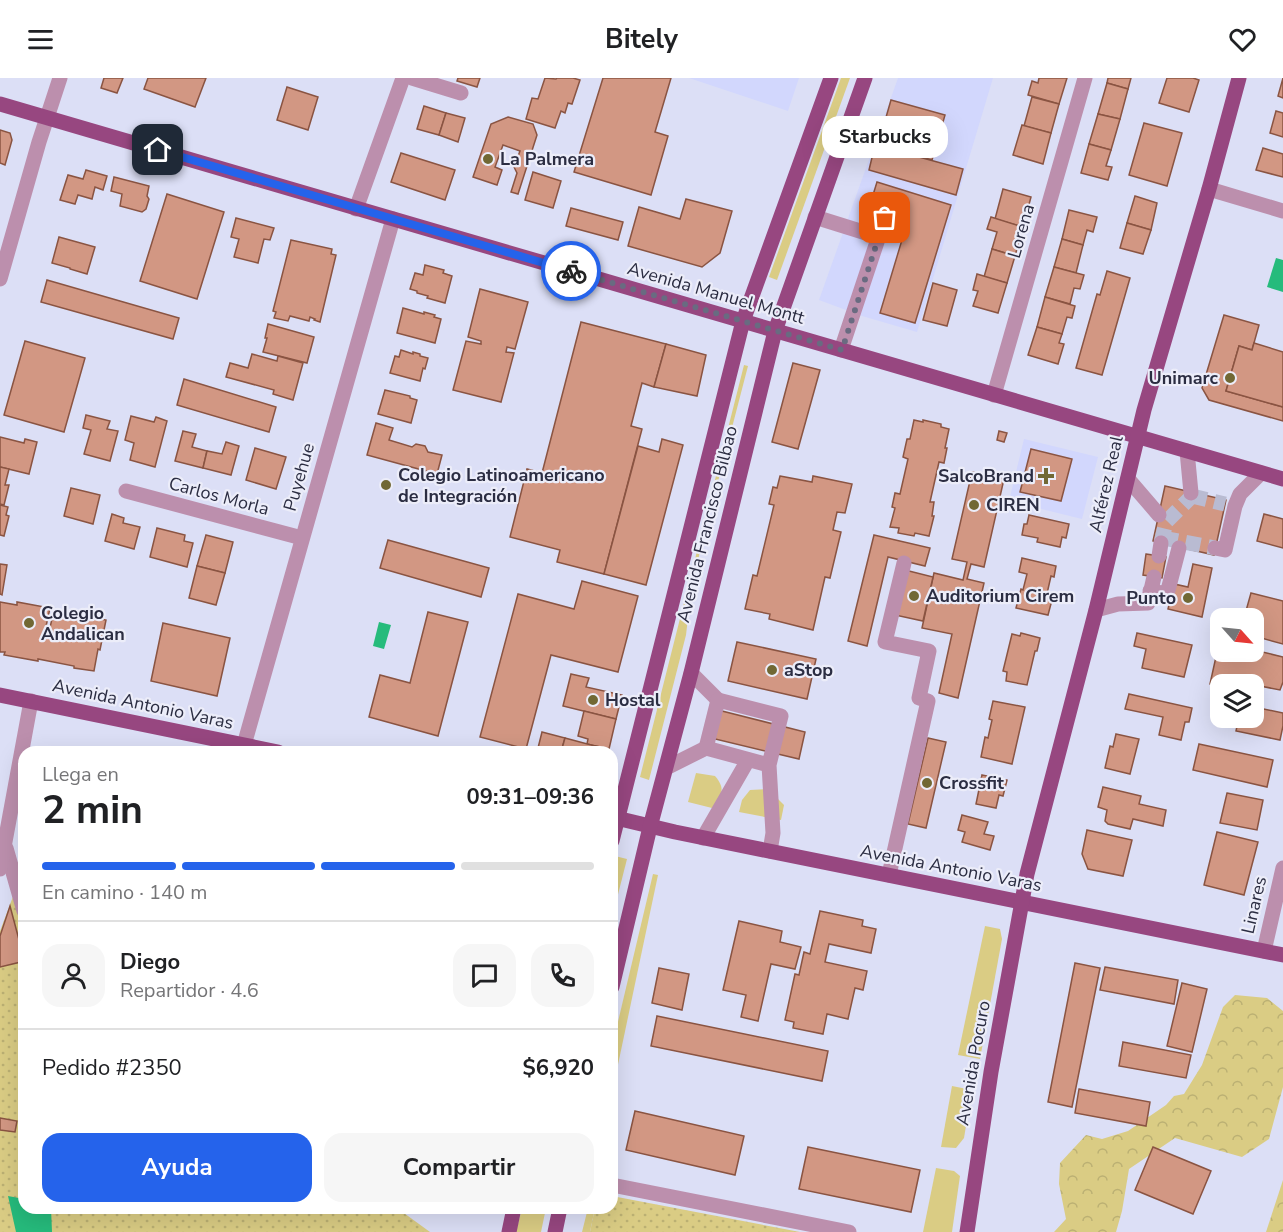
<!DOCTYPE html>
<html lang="es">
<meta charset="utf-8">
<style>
body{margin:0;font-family:"Nunito Sans",sans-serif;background:#f6f6f6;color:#202124;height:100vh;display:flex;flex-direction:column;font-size:22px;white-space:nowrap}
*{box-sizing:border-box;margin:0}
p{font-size:20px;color:#757577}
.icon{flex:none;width:33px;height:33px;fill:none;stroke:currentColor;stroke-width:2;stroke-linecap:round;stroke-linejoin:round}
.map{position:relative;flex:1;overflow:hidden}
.details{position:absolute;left:18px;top:668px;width:600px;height:468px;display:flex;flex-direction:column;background:#fff;border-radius:18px;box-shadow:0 6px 24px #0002}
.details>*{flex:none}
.needle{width:39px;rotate:117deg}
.buttons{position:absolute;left:1210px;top:530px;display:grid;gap:12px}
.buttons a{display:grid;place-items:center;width:54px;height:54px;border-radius:12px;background:#fff;box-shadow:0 6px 24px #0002;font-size:30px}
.pin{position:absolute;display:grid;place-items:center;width:51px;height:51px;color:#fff;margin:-26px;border-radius:12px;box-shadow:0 3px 9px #0006}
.courier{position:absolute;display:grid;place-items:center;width:60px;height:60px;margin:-30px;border:4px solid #2563eb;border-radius:50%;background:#fff;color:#222;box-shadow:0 2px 8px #0007}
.bubble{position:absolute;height:42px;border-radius:18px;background:#fff;box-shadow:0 6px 24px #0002;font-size:20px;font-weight:700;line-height:42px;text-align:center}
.head em{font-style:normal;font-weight:700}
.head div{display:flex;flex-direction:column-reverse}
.head{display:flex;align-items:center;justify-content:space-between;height:102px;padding:0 24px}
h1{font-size:39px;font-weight:700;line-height:45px}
.bar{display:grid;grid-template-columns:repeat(4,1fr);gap:9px 6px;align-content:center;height:72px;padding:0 24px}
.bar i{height:8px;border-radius:4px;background:#e0e0e0}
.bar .selected{background:#2563eb}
.bar p{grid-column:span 4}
.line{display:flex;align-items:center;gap:15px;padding:0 24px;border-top:2px solid #e0e0e0}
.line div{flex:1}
.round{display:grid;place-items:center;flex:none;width:63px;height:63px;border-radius:18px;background:#f6f6f6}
.button{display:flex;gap:12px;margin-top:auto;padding:12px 24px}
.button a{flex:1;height:69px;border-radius:18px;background:#2563eb;color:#fff;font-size:24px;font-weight:700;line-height:69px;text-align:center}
.button a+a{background:#f6f6f6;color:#202124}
header{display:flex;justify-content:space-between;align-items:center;height:78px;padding:0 24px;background:#fff;font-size:27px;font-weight:700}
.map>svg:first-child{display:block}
</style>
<header><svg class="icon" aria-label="menu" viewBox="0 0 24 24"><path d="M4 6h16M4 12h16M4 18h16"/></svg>Bitely<svg class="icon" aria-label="heart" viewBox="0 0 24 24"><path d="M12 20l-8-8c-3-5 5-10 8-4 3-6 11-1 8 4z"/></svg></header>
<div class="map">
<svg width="1283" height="1154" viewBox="0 0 1283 1154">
<defs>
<pattern id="forest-crowns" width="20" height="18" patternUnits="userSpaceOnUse" patternTransform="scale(1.5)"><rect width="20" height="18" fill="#dacc84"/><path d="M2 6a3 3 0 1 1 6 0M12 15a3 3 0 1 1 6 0" fill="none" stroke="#bbb073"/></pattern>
<pattern id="park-dots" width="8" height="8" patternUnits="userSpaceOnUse" patternTransform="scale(1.5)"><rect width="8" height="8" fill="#dacc84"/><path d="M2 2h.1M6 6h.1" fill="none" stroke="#bbb073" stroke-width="1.8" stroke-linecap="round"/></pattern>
</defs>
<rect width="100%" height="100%" fill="#dcdff6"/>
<g fill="#d2d7fd">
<path d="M689,0H799L788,33Z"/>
<path d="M898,0H993L917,254L862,238L819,222Z"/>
<path d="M1024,361L1098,379L1082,441L1009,423Z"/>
</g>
<g fill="#dacc84">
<path d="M841,0H850L777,202L769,199Z"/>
<path d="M744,287L748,288L701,469L691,514L686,557L649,702L640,699Z"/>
<path d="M696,695L715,698C726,711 722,717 712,730L688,724Z"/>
<path d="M768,711L784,727L781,742L739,734L742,722L750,712Z"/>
<path d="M615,778L627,781L612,840V787Z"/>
<path d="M653,796L658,797L612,1015V969Z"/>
<path d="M985,848L1000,851L1002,861L980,981L958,977Z"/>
<path d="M952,1008L972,1012L964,1060L956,1070L941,1069Z"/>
<path d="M936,1090L954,1093L960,1098L952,1154H923Z"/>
<path d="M522,1130H546L541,1154H516Z"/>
<path d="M588,1130H595L590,1154H582Z"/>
</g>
<g fill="url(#forest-crowns)">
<path d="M1235,917L1267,920L1283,933V1009L1269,1061L1242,1079L1175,1060L1129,1091L1122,1133L1116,1154H1054L1066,1141L1059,1106L1060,1085L1086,1057L1102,1061L1128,1053L1166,1027L1174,1018L1184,1016L1202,987L1223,929Z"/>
<path d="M1283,1102V1154H1266Z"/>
</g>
<g fill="url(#park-dots)">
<path d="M14,816L24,854V1130H397L430,1154H0V853Z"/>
<path d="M612,1118L800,1154H590L595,1130H612Z"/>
</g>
<g fill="#26bb7c">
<path d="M1276,180L1283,182V214L1267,209Z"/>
<path d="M379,544L391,547L384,571L373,568Z"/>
<path d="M8,1118L24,1121V1130H51L52,1154H16Z"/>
</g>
<g fill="#d29783" stroke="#8a5442" stroke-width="1.5">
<path d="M104,0H123L117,15L101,10Z"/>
<path d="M148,0H206L195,29L144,11Z"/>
<path d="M458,0H480L477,9L457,3Z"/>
<path d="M545,0L556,1L557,0H573L580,2L572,26L568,25L565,35L561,33L555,50L526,41L532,20L538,21Z"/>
<path d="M603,0H671L655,54L668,58L651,117L574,94Z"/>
<path d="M1039,0H1067L1059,26L1028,17L1032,3L1038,5Z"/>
<path d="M1108,0H1131L1128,11L1107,5Z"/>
<path d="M1167,0H1193L1199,2L1189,34L1159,25Z"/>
<path d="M1283,0V20L1278,18Z"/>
<path d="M1107,5L1128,11L1120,41L1098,36Z"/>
<path d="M287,9L318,19L308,52L277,42Z"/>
<path d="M1032,19L1059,26L1051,55L1024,48Z"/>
<path d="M891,22L945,37L932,82L878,67Z"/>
<path d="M424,28L446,35L439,57L417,51Z"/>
<path d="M1276,33L1283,35V59L1270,55Z"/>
<path d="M446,35L465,40L458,64L439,57Z"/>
<path d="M1098,36L1120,41L1111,72L1089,66Z"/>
<path d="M508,39L533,46L537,57L518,116L511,114L517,95L514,89L520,73L503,67L495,89L502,92L497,107L473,99L491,46Z"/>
<path d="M1144,45L1182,55L1167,108L1129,97Z"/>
<path d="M1022,47L1051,55L1043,86L1013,77Z"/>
<path d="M0,52L10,55L12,62L5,87L0,85Z"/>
<path d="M1089,66L1111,72L1106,88L1112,89L1108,102L1081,95Z"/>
<path d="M875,67L963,91L956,117L869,92Z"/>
<path d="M1263,70L1283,76V99L1256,92Z"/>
<path d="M401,75L455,92L445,122L391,104Z"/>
<path d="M86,92L107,98L103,112L95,109L92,121L78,117L75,126L60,122L68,97L83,101Z"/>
<path d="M533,94L561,103L553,130L525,122Z"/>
<path d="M114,99L149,108L147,118L149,121L146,131L142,134L120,128L122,116L111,113Z"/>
<path d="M877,104L951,127L915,245L880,235L908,142L869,130Z"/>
<path d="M1003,111L1031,119L1023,149L995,141Z"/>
<path d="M167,116L224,134L197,221L140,203Z"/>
<path d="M1135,118L1157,125L1151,152L1127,145Z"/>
<path d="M686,121L732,133L720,175L702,189L628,168L639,129L680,141Z"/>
<path d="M571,130L623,144L618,162L566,148Z"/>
<path d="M1069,132L1097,139L1093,154L1087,152L1083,167L1062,161Z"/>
<path d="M991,139L1023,149L1015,178L992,171L997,154L987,151Z"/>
<path d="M236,140L274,150L270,162L264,161L258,185L234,179L239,161L231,159Z"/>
<path d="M1127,145L1151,152L1143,176L1120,170Z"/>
<path d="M59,159L95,169L87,196L70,191V190L52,185Z"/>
<path d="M1062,161L1083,167L1076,195L1054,189Z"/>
<path d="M291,162L332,171L331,176L336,177L320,244L314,242L315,241L310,239L309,243L290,238L288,243L274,240L276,234L273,233Z"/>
<path d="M992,171L1015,178L1007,205L984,199Z"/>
<path d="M425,187L444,192L443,195L452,198L445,225L427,220L428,218L417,215V213L410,211L415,195L423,197Z"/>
<path d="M1054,189L1084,197L1080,211L1074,210L1070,226L1045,219Z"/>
<path d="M1107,193L1130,200L1102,297L1076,290L1097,216L1100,217Z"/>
<path d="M977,196L1007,205L998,235L973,228L978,213L973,212Z"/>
<path d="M47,202L179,240L173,261L41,224Z"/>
<path d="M933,205L957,212L947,248L923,242Z"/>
<path d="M480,211L528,224L515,271L507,269L506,274L514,275L501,324L453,312L466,263L481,266V263L468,259Z"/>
<path d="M1045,219L1075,228L1072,240L1067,239L1062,256L1037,249Z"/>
<path d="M403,230L424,236V234L435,237L434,239L441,241L435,265L397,255Z"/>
<path d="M1224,237L1259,247L1252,272L1239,268L1226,313L1283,329V343L1209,322L1202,310Z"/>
<path d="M581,244L666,266L654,309L642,305L631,348L642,351L604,496L557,484L560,472L510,459L527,391L542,395Z"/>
<path d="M268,246L314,259L307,285L263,274L267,260H265Z"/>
<path d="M1037,249L1062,256L1059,265L1064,266L1058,286L1028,277Z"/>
<path d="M25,263L85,280L64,354L4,337Z"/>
<path d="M1254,265L1283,274V329L1226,313L1239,268L1252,272Z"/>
<path d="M666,266L706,277L697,318L654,309Z"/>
<path d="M401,272L413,276V274L420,276V278L428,280L425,291L423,290L420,303L390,295L395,278L399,279Z"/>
<path d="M252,276L277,283L278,278L303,285L293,322L273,316L274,312L226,299L230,285L248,290Z"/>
<path d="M793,285L820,292L798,371L772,364Z"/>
<path d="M184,301L276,329L269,354L177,327Z"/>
<path d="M385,312L410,318V320L417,322L411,345L378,336Z"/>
<path d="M86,337L110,343L107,351L118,353L110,383L84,376L91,352L83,350Z"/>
<path d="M131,338L154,344L156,339L167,343L155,389L130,382L134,365L125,362Z"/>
<path d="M914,342L923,344V342L941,346V349L949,351L945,370H947L944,385L939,384L930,424H934L932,438H934L929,458L915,455L914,458L898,455L899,450L890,449L895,430L892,429L895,415L900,416L908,381L903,379L907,361H910Z"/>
<path d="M376,345L393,350L389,362L412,369L416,366L425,368L428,374L442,377L437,396L367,377Z"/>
<path d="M183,353L196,356L192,369L207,373L203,390L175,383Z"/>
<path d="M999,353L1007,355L1004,364L997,362Z"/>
<path d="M0,359L24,365L25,361L37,364L29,396L0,389Z"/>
<path d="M662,361L683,367L646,507L604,496L638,368L659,374Z"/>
<path d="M226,364L239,368L231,397L203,390L207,373L222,376Z"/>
<path d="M255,370L286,379L276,411L246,402Z"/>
<path d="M1031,371L1072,381L1061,423L1020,414Z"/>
<path d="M0,389L9,391L5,407H9L4,427L0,426Z"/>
<path d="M972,394L1004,401L984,489L971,486L967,501L984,505L958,620L939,615L952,556L922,550L934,495L963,502L967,484L952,481Z"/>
<path d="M780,398L812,404L813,398L852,406L845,435L837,434L833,452L841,454L830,500L825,499L813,552L769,541L770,536L745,531L753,497L757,498L774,427L769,426L773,409L777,410Z"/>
<path d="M1165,408L1226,422L1214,477L1153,463Z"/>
<path d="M71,410L100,417L93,446L64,438Z"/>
<path d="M0,427L8,429L6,437L9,438L4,458L0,457Z"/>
<path d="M112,436L124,440L123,445L140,449L134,471L105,463Z"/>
<path d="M1264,436L1283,441V470L1257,463Z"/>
<path d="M1029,437L1069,446L1066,460L1062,459L1060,469L1037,464L1038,460L1022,457L1024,446H1027Z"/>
<path d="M157,450L185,457L184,463L193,465L187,489L150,479Z"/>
<path d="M206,457L233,464L225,495L197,488Z"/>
<path d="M874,457L930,470L925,488L888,479L867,568L848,563Z"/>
<path d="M388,462L489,490L481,519L380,490Z"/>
<path d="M1146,476L1166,479L1162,500L1143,497Z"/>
<path d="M1022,480L1056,488L1054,499L1051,498L1046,520L1052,522L1048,537L1016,530L1021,511L1023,512L1027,496L1019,494Z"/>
<path d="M0,486L7,487L2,517L0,516Z"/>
<path d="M1193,486L1212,490L1202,539L1168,531L1174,506L1188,509Z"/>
<path d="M197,488L225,495L216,527L189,520Z"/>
<path d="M905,492L933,499L923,543L895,537Z"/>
<path d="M582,503L638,518L618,594L551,577L526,671L480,659L518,516L574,531Z"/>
<path d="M1251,515L1283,523V566L1254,558V540H1244Z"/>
<path d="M0,524L17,527V524L50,530L45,553L49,554L54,532L106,542L100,572L98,571L94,593L74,590V588L38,581V583L4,577L5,574H0Z"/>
<path d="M428,534L468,544L438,658L369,639L380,597L410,605Z"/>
<path d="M163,545L230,560L217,618L151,603Z"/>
<path d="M1021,555L1040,560L1037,573H1035L1027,607L1006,603L1007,594L1003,593L1012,556L1020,558Z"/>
<path d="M1137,555L1192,567L1184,599L1142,590L1146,571L1134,568Z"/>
<path d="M737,564L816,581L807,621L728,603Z"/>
<path d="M1219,565H1221V573L1254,572L1283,579V604L1280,612L1236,603L1235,606H1221V609L1210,606Z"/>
<path d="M571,596L589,600L586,609L622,617L616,641L563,628Z"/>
<path d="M1129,616L1192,630L1189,644H1185L1181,662L1159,657L1163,639L1125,631Z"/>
<path d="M993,623L1025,629L1012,686L981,679L985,659L988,660L992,642L989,641Z"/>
<path d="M1254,629L1283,635V648L1280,662L1236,653L1239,639H1254Z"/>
<path d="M718,632L805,654L799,681L711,660Z"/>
<path d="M584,633L616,641L609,671L587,666L588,661L578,658Z"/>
<path d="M542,654L565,660L561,674H537Z"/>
<path d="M1116,656L1139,661L1130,696L1105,690L1110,668L1113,669Z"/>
<path d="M565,660L595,668L594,674H561Z"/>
<path d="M928,660L946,664L926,750L908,746Z"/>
<path d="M1199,666L1273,682L1267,709L1193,692Z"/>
<path d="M595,668L606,670L605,674H594Z"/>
<path d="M982,697L1007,702L1003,718L999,717L996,730L976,726Z"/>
<path d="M1103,709L1141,718L1139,726L1166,732L1163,748L1133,741L1130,751L1108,746L1105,743L1107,732L1098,729Z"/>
<path d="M1227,715L1263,722L1257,752L1220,745Z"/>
<path d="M962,737L988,744L984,756L994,758L990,772L962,764L965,754L958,752Z"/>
<path d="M1087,752L1132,762L1123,798L1088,791L1082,776Z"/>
<path d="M1217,754L1258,764L1244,817L1204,807Z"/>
<path d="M10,828L22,873H24V895L21,884L0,889V858Z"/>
<path d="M820,833L863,842L862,848L876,851L871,875L829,866L825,884L867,893L863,912L855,910L848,941L827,936L823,956L793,950L794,944L785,942L795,896L799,897L804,874L810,876Z"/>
<path d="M739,843L782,853L780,864L801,869L795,891L771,886L758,943L741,939L746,917L723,912Z"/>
<path d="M1075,885L1100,890L1072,1029L1048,1024Z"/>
<path d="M1105,889L1178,902L1174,926L1100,912Z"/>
<path d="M659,890L689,896L682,932L652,925Z"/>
<path d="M1182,905L1207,911L1192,974L1167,968Z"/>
<path d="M657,938L828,973L822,1003L651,968Z"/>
<path d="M1123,964L1191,977L1186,1000L1119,988Z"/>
<path d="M1079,1011L1150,1024L1146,1048L1075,1035Z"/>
<path d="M635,1033L744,1058L735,1097L626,1072Z"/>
<path d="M0,1040L17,1043L15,1054L0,1052Z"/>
<path d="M808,1069L920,1092L911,1134L799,1111Z"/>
<path d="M1153,1069L1211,1093L1193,1136L1135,1112Z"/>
</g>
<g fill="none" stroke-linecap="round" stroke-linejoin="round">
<g stroke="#b9bbd2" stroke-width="15" stroke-dasharray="15 8" stroke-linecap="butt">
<path d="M1192,418L1225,426"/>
<path d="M1163,460L1215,470"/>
<path d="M1161,465L1166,444L1192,418"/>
</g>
<g stroke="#bc8fad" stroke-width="15">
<path d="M412,0L461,15"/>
<path d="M1209,111L1283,133"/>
<path d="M356,131L403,0"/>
<path d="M815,139L879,159"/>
<path d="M0,201L39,64L60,0"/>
<path d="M841,272L885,140"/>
<path d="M994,317L1085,0"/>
<path d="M1187,373L1191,415"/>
<path d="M1128,401L1159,437"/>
<path d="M126,413L302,460"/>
<path d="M1215,470L1225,472L1235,428L1240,416L1261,395"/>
<path d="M1159,478L1161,465"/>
<path d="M1150,513L1167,516L1179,470"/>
<path d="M1096,532L1118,526L1148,525L1154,499"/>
<path d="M691,595L718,622"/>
<path d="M244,667L393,141"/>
<path d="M769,687L706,670L718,622L781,638L769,687L773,755L770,773"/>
<path d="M666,690L706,670"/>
<path d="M703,760L748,682"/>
<path d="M6,770L24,833"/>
<path d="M0,791L31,623"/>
<path d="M889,797L928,623L919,620L929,573L885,564L904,485"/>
<path d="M1264,873L1283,790"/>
<path d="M612,1107L849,1154"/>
</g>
<g stroke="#974780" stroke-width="15">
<path d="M0,26L1283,401"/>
<path d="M0,617L278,674"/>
<path d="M612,739L675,754L1283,877"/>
<path d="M612,763L743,243L831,0"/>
<path d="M612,909L650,749L691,595L775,253L865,0"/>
<path d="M509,1154L514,1130"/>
<path d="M555,1154L560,1130"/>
<path d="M967,1154L991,994L1027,796L1096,532L1144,332L1209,111L1239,0"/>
</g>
</g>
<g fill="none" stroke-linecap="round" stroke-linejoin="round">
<path stroke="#696b81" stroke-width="6" stroke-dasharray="0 10.8" d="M571,193L842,272L885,140"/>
<path stroke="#2563eb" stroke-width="8" d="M158,72L571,193"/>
</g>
<g fill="#716834" stroke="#ecedf9" stroke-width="2">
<circle cx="488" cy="81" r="6"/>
<circle cx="1230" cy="300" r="6"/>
<path d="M1043 389h6v6h6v6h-6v6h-6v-6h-6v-6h6z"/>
<circle cx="386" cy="407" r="6"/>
<circle cx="974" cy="427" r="6"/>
<circle cx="914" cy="518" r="6"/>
<circle cx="1188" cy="520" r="6"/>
<circle cx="29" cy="545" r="6"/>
<circle cx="772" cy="592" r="6"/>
<circle cx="593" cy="622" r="6"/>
<circle cx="927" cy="705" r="6"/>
</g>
<g text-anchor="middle" stroke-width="4.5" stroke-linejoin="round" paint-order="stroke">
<g font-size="18" font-weight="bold" fill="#2b2d42" stroke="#ecedf9" text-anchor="start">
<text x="500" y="87">La Palmera</text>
<text x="1218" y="306" text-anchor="end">Unimarc</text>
<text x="398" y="403">Colegio Latinoamericano<tspan x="398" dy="21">de Integración</tspan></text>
<text x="1034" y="404" text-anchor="end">SalcoBrand</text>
<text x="986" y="433">CIREN</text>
<text x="926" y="524">Auditorium Cirem</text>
<text x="1176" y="526" text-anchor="end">Punto</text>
<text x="41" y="541">Colegio<tspan x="41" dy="21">Andalican</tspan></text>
<text x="784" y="598">aStop</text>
<text x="605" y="628">Hostal</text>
<text x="939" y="711">Crossfit</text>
</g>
<g font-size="18" fill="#2b2d42" stroke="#ecedf9">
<text transform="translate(1021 153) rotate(-74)" y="6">Lorena</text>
<text transform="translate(716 215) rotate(16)" y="6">Avenida Manuel Montt</text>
<text transform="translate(299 399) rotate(-74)" y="6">Puyehue</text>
<text transform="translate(1106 406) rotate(-77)" y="6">Alférez Real</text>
<text transform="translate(219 418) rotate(15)" y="6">Carlos Morla</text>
<text transform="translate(707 446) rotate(-76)" y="6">Avenida Francisco Bilbao</text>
<text transform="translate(143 626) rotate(12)" y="6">Avenida Antonio Varas</text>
<text transform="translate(951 790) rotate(11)" y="6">Avenida Antonio Varas</text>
<text transform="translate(1254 827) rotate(-77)" y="6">Linares</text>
<text transform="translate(973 985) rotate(-80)" y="6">Avenida Pocuro</text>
</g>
</g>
</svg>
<div class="buttons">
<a><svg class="needle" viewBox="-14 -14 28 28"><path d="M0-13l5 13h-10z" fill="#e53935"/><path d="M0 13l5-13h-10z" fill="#757577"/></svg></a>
<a><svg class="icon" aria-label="layers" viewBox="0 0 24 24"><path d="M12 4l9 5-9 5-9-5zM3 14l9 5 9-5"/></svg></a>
</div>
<div class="pin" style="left:885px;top:140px;background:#ea580c"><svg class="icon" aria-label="bag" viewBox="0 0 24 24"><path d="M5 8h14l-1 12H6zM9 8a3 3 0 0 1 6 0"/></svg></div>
<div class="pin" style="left:158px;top:72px;background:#1f2937"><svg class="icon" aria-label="home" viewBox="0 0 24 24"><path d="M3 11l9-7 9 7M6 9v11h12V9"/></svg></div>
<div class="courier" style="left:571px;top:193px"><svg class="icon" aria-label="bike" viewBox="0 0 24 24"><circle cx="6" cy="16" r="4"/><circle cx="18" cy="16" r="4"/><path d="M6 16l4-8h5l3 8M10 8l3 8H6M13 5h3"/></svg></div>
<div class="bubble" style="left:822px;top:38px;width:126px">Starbucks</div>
<section class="details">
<div class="head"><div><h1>2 min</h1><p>Llega en</p></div><em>09:31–09:36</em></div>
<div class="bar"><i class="selected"></i><i class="selected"></i><i class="selected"></i><i></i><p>En camino · 140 m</p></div>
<div class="line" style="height:108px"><a class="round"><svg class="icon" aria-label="person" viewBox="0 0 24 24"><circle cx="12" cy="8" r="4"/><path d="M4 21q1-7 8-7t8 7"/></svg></a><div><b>Diego</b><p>Repartidor · 4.6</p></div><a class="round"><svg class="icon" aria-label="chat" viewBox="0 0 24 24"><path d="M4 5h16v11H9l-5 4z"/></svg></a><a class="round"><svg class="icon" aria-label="phone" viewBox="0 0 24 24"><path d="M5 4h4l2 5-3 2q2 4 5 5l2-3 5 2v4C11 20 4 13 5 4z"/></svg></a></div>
<div class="line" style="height:78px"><div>Pedido #2350</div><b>$6,920</b></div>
<div class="button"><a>Ayuda</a><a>Compartir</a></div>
</section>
</div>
